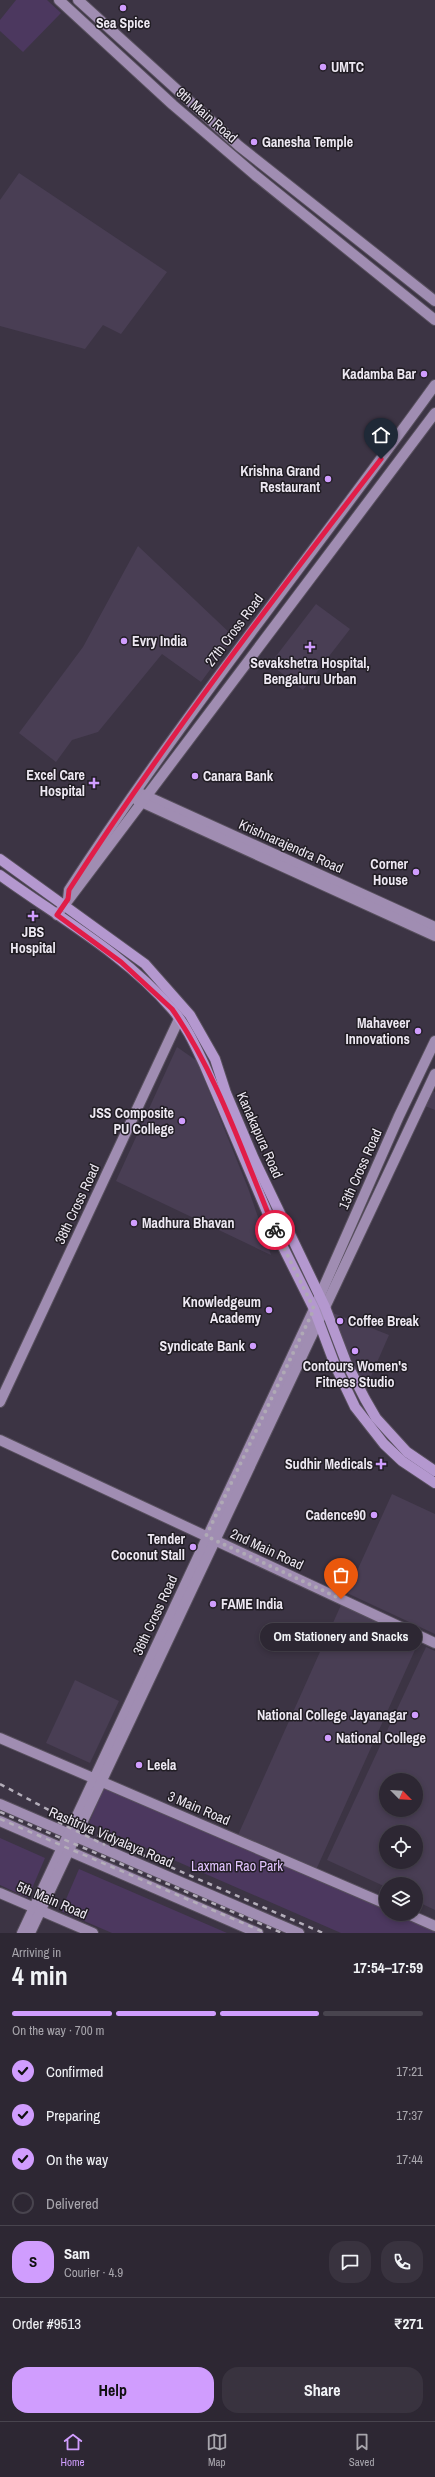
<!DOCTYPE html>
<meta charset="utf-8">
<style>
body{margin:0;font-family:"Archivo Narrow",sans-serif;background:#39333f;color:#f1f3f6;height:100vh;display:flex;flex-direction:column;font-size:15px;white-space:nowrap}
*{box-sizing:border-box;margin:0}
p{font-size:13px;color:#a7a5ac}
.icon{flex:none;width:22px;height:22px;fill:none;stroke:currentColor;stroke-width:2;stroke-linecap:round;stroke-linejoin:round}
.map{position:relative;height:1933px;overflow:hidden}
.side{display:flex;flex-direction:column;background:#2d2733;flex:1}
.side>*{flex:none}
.needle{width:26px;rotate:114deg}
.tools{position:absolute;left:379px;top:1773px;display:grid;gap:8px}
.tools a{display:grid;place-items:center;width:44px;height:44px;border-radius:50%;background:#2d2733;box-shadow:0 2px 6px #0003,0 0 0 1px #48444e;font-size:20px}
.pin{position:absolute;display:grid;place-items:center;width:34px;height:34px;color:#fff;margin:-41px -17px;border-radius:50% 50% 50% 0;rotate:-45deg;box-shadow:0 0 4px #0007}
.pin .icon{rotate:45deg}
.courier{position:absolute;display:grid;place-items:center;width:40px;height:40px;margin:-20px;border:3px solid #e11d48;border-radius:50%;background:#fff;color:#222;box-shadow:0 1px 5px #0007}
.bubble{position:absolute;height:28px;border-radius:14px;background:#2d2733;box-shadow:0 2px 6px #0003,0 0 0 1px #48444e;font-size:13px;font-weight:700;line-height:28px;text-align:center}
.summary em{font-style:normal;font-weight:700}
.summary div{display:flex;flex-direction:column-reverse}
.summary{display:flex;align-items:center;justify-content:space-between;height:68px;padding:0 12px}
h1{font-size:26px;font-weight:700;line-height:30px}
.bar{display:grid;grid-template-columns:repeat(4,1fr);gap:6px 4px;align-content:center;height:48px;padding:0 12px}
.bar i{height:5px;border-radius:3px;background:#48444e}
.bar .selected{background:#d09dfe}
.bar p{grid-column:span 4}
.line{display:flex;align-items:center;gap:10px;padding:0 12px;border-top:1px solid #48444e}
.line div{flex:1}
.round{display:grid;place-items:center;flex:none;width:42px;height:42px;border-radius:16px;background:#39333f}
ol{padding:0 12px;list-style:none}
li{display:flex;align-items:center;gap:12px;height:44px}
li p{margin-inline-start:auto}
li .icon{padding:4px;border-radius:50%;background:#d09dfe;color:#111;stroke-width:4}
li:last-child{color:#a7a5ac}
li i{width:22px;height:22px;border:2px solid #48444e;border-radius:50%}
.button{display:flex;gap:8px;margin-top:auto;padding:8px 12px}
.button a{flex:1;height:46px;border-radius:16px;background:#d09dfe;color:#111;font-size:16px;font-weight:700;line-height:46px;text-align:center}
.button a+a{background:#39333f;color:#f1f3f6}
.tab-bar{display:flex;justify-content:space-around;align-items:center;height:56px;border-top:1px solid #48444e;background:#2d2733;font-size:11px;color:#a7a5ac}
.tab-bar a{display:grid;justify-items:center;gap:2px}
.tab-bar .selected{color:#d09dfe}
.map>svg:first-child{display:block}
</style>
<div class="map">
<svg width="435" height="1933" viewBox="0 0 435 1933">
<rect width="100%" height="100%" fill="#3c3444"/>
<g fill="#493e54" fill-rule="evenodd">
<path d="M19,173L167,272L121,334L103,325L85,349L0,326V200Z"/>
<path d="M138,546L234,637L201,682L162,654L98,732L72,740L56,762L19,733L83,647Z"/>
<path d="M316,604L350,629L303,690L270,664Z"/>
<path d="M177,1047L197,1061L248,1188L271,1255L116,1181Z"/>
<path d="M432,1091L435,1092V1110L425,1106Z"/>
<path d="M333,1313L389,1335L365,1390L336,1324Z"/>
<path d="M392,1494L435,1514V1634L347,1593Z"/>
<path d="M341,1605L419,1641L316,1870L238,1835Z"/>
<path d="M426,1647L435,1651V1910L416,1901V1884H386V1887L327,1860ZM386,1780H416V1810H386ZM386,1832H416V1862H386Z"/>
<path d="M75,1680L119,1701L90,1763L46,1743Z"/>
</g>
<g fill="#4c385f">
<path d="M16,0H47L61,13L23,52L0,31V20Z"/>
<path d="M104,1787L386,1910V1914H396L435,1931V1933H341L89,1823Z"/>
<path d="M0,1838L45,1858L28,1898L0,1885Z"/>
<path d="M79,1869L227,1933H112L61,1911Z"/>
</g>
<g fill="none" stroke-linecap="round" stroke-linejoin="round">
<defs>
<g id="secondary">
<path d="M59,0L173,105L255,175L435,320"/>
<path d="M78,0L239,146L435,301"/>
<path d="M142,794L435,927"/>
<path d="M137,800L435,936"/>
<path d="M68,899L69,890C182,716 313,554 435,385"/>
<path d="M57,915L435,413"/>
<path d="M0,1402L179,1019"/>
<path d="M0,1440L435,1643"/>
<path d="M0,1738L386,1904"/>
<path d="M0,1804L299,1933"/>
<path d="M0,1821L258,1933"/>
<path d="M0,1893L93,1933"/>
<path d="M408,1914L435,1926"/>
<path d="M22,1933L314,1309L399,1116L435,1041"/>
<path d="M30,1933L435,1074"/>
</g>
<g id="primary">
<path d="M0,859L145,964L190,1015L215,1059L226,1093L254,1159L325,1307L346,1362L365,1399L376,1418L407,1452L435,1471"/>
<path d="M0,875C58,917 125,954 172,1009C186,1025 195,1045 204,1064L276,1233L314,1309L335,1365L355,1407L384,1444L402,1461L435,1483"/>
</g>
</defs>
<use href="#secondary" stroke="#58505e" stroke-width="12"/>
<use href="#primary" stroke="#58505e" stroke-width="12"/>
<use href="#secondary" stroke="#a08db2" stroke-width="10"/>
<use href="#primary" stroke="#b498cf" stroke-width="10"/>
<g stroke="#b4aeba" stroke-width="2.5" stroke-dasharray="5 5" stroke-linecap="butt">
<path d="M0,1784L94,1834L323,1933"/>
<path d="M0,1812L282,1933"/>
<path d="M0,1819L266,1933"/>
<path d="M58,1822L105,1845"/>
</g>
</g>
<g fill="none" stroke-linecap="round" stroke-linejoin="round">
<path stroke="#afa9b5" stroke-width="4" stroke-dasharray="0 7.2" d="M275,1230L314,1309L206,1536L341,1599"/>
<path stroke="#e11d48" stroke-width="5" d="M275,1230C244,1157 218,1075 172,1009L121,962L57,915L68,899L69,890C165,741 273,599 381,459"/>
</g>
<g fill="#d09dfe" stroke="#211d24" stroke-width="1.5">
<circle cx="123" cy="8" r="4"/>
<circle cx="323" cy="67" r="4"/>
<circle cx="254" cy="142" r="4"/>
<circle cx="424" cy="374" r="4"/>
<circle cx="328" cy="479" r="4"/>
<circle cx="124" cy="641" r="4"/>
<path d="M308 641h4v4h4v4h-4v4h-4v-4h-4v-4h4z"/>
<circle cx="195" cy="776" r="4"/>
<path d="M92 777h4v4h4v4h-4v4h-4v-4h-4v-4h4z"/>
<circle cx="416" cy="872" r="4"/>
<path d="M31 910h4v4h4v4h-4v4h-4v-4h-4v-4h4z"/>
<circle cx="418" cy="1031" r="4"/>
<circle cx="182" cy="1121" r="4"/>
<circle cx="134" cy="1223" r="4"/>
<circle cx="269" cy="1310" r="4"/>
<circle cx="340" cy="1321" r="4"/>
<circle cx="253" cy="1346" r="4"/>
<circle cx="355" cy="1351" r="4"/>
<path d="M379 1458h4v4h4v4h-4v4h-4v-4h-4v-4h4z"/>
<circle cx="374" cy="1515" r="4"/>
<circle cx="193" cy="1547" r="4"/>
<circle cx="213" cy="1604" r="4"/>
<circle cx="415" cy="1715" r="4"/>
<circle cx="328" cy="1738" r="4"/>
<circle cx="139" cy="1765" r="4"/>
</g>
<g text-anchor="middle" stroke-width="3" stroke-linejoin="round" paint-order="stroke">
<g font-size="14" font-weight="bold" fill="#ede8f2" stroke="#211d24" text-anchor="end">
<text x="123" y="28" text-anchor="middle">Sea Spice</text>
<text x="331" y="72" text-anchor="start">UMTC</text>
<text x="262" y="147" text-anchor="start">Ganesha Temple</text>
<text x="416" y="379">Kadamba Bar</text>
<text x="320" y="476">Krishna Grand<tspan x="320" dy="16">Restaurant</tspan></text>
<text x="132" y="646" text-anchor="start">Evry India</text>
<text x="310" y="668" text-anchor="middle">Sevakshetra Hospital,<tspan x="310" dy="16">Bengaluru Urban</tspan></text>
<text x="85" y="780">Excel Care<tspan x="85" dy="16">Hospital</tspan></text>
<text x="203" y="781" text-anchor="start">Canara Bank</text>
<text x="408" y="869">Corner<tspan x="408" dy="16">House</tspan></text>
<text x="33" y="937" text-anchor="middle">JBS<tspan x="33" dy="16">Hospital</tspan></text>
<text x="410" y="1028">Mahaveer<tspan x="410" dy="16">Innovations</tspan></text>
<text x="174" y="1118">JSS Composite<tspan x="174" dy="16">PU College</tspan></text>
<text x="142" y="1228" text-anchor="start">Madhura Bhavan</text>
<text x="261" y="1307">Knowledgeum<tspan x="261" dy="16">Academy</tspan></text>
<text x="348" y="1326" text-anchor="start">Coffee Break</text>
<text x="245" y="1351">Syndicate Bank</text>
<text x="355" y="1371" text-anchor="middle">Contours Women's<tspan x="355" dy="16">Fitness Studio</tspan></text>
<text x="373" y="1469">Sudhir Medicals</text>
<text x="366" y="1520">Cadence90</text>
<text x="185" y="1544">Tender<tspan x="185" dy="16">Coconut Stall</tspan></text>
<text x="221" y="1609" text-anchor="start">FAME India</text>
<text x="407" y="1720">National College Jayanagar</text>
<text x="336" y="1743" text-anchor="start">National College</text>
<text x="147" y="1770" text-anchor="start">Leela</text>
</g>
<g font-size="14" fill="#ede8f2" stroke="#211d24">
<text transform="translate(207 115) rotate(41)" y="5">9th Main Road</text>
<text transform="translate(234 630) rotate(-53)" y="5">27th Cross Road</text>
<text transform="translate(291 846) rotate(24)" y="5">Krishnarajendra Road</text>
<text transform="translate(260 1135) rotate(66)" y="5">Kanakapura Road</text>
<text transform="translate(360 1169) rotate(-66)" y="5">13th Cross Road</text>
<text transform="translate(77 1204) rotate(-65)" y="5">38th Cross Road</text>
<text transform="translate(267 1549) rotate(25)" y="5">2nd Main Road</text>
<text transform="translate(155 1615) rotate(-65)" y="5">36th Cross Road</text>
<text transform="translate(199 1808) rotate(23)" y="5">3 Main Road</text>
<text transform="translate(111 1837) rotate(23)" y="5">Rashtriya Vidyalaya Road</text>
<text transform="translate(52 1900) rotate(23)" y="5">5th Main Road</text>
</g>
<g font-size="14" fill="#e2c4ff" stroke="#211d24">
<text x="237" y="1871">Laxman Rao Park</text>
</g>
</g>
</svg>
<div class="tools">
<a><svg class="needle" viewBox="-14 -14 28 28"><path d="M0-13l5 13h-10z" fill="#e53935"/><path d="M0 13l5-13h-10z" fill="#a7a5ac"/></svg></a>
<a><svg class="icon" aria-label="locate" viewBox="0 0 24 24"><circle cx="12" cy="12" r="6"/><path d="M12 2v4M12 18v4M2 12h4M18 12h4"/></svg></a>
<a><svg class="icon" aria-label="layers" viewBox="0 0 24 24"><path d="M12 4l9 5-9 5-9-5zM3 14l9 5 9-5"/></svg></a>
</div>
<div class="pin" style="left:341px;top:1599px;background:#ea580c"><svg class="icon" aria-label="bag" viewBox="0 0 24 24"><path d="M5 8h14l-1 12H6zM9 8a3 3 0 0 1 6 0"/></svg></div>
<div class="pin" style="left:381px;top:459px;background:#1f2937"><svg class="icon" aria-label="home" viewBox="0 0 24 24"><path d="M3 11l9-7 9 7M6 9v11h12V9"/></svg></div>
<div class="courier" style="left:275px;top:1230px"><svg class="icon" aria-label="bike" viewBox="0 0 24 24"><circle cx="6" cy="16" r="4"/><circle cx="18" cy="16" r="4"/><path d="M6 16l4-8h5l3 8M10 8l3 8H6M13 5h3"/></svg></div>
<div class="bubble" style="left:260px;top:1623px;width:162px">Om Stationery and Snacks</div>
</div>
<section class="side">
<div class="summary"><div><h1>4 min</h1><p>Arriving in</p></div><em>17:54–17:59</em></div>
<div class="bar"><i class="selected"></i><i class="selected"></i><i class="selected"></i><i></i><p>On the way · 700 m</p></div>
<ol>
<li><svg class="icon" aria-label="check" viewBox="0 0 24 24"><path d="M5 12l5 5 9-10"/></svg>Confirmed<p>17:21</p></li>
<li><svg class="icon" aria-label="check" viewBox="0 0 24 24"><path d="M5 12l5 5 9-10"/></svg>Preparing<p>17:37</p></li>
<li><svg class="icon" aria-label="check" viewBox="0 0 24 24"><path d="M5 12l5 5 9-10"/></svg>On the way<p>17:44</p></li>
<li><i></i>Delivered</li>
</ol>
<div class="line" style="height:72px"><b class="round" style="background:#d09dfe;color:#111">S</b><div><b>Sam</b><p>Courier · 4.9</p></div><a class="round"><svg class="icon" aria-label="chat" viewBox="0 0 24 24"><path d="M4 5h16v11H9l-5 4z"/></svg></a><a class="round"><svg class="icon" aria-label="phone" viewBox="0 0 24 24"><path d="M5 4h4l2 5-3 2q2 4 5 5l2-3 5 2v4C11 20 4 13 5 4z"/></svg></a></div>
<div class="line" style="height:52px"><div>Order #9513</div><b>₹271</b></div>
<div class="button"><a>Help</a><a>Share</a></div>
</section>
<nav class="tab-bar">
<a class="selected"><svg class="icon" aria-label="home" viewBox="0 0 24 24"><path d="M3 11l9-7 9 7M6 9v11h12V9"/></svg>Home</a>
<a><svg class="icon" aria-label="map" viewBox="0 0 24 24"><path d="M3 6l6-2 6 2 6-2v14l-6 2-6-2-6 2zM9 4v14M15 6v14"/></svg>Map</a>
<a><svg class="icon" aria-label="saved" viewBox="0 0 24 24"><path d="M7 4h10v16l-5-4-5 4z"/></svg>Saved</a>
</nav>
